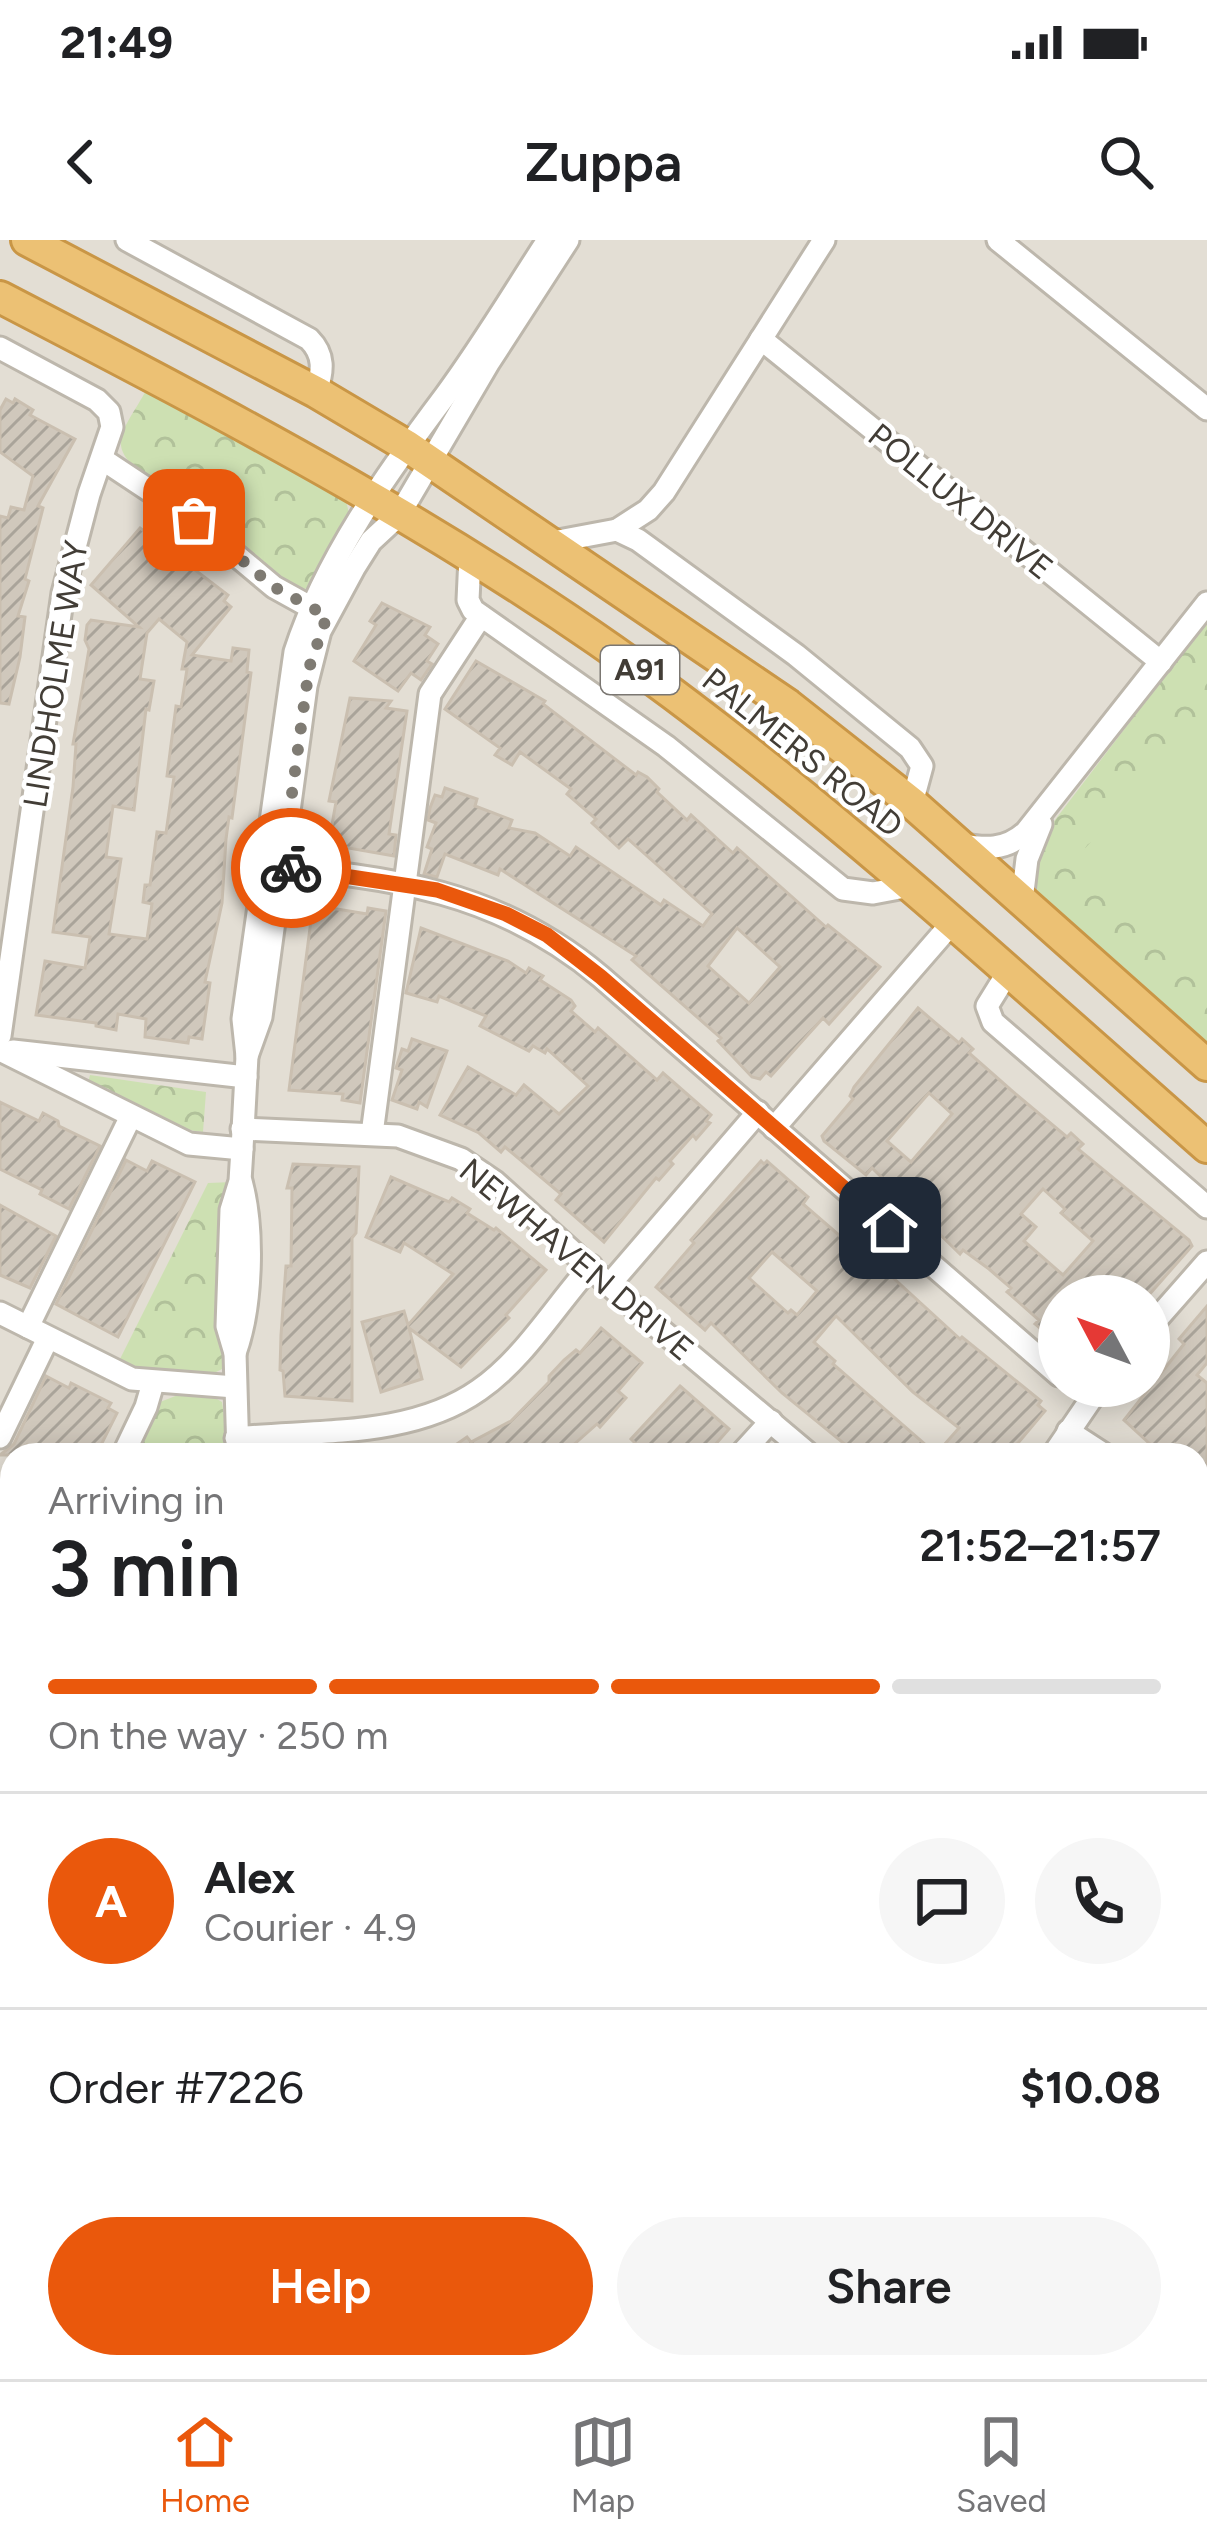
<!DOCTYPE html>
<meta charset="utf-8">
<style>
body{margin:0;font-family:Figtree,sans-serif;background:#f6f6f6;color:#202124;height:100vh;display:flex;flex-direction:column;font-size:45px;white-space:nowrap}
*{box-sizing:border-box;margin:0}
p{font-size:39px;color:#757577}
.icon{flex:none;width:66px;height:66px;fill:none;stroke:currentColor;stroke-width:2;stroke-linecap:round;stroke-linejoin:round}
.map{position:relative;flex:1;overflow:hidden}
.details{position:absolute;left:0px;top:1203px;width:1209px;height:936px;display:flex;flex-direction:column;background:#fff;border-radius:36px 36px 0 0;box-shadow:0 6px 30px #0003}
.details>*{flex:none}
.needle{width:78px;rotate:311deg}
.buttons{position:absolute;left:1038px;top:1035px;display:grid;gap:24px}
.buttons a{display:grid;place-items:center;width:132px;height:132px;border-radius:50%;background:#fff;box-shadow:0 6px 30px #0003;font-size:60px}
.pin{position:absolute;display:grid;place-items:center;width:102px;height:102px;color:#fff;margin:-51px;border-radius:24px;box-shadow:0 6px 18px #0006}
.courier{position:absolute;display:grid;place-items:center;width:120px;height:120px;margin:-60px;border:9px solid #ea580c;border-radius:50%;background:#fff;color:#222;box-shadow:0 3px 15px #0007}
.overview em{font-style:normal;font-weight:600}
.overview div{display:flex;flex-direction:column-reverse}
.overview{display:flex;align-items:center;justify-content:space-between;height:204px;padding:0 48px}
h1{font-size:78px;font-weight:600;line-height:90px}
.bar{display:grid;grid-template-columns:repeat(4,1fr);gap:18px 12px;align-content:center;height:144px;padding:0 48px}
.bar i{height:15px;border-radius:9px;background:#e0e0e0}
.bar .active{background:#ea580c}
.bar p{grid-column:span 4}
.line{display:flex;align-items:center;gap:30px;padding:0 48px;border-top:3px solid #e0e0e0}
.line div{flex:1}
.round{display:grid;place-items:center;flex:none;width:126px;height:126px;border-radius:63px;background:#f6f6f6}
.button{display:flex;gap:24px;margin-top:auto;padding:24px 48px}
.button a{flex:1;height:138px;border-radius:72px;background:#ea580c;color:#fff;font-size:48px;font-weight:600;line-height:138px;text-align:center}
.button a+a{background:#f6f6f6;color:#202124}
.status{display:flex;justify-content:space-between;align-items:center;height:84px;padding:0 60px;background:#fff;direction:ltr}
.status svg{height:33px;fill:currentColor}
header{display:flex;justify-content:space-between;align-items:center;height:156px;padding:0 48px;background:#fff;font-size:54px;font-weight:600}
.dock{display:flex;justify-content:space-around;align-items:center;height:168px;border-top:3px solid #e0e0e0;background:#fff;font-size:33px;color:#757577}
.dock a{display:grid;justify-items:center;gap:6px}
.dock .active{color:#ea580c}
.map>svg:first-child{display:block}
</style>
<div class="status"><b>21:49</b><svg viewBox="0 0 49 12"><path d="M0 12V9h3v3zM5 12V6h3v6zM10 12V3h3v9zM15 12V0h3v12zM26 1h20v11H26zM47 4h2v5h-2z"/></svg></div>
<header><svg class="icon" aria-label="back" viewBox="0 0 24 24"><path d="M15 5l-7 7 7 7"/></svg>Zuppa<svg class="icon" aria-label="search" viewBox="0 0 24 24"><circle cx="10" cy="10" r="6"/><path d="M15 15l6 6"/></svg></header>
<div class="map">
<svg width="1207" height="2139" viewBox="0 0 1207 2139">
<defs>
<pattern id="park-crowns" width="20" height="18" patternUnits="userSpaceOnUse" patternTransform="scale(3)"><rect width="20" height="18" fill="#cde0b2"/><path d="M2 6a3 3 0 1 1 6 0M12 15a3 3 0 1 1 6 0" fill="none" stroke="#b1c19a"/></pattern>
<pattern id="building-hatch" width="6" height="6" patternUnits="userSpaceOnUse" patternTransform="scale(3)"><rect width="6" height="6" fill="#d0c8bc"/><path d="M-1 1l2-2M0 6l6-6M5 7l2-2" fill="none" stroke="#aaa49a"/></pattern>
</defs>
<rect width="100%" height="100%" fill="#f0ede5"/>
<path fill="#e3ded4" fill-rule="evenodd" d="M0,0H1207V2139H0ZM1059,1056H1149V1146H1059ZM12,1215H1197V2127H12Z"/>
<g fill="url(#park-crowns)">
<path d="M148,147L345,257L350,277L318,341L305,349L285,343L171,253L172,247L158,237L152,241C101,205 122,195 148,147Z"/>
<path d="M1207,381V808L1026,658L1042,597Z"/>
<path d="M90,835L206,852L203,892L181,889L88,843Z"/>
<path d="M233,942L221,966L216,1077L224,1100L222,1129C198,1144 144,1134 119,1121L208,943Z"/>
<path d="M178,1155L212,1156L222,1162L230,1215H132L160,1162Z"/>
<path d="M12,1460V1625L0,1622V1484Z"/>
<path d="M436,2127H557L552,2139H434Z"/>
</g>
<path fill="#cde0b2" d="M1207,474V734L1078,616Z"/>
<g fill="url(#building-hatch)" stroke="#cabfb0" stroke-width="3" fill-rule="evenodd">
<path d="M6,159L13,163L15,159L33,170L30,175L75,199L38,266L43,268L25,339L29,341L18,376L25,377L20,417L9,464L0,463V276L8,278L11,267L24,270L33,236L0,212V170Z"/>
<path d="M140,288L228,355L224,361L231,367L192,415L231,421L233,408L249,410L247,432L251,433L232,578L229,577L226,599L222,663L205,742L210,743L202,799L189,797L188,803L145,797L146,779L118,774L116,790L96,786V783L36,775L45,721L85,728L90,697L53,692L73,547L76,504H73L89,409L85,400L87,385L91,380L139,387L91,345ZM159,379L187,402L182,429H187L181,467L176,466L167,536L174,537L166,593L157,592L150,645H145L143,662L152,664L147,699L109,694L121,619L106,617L113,566L134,570L146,469L149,470L154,441L140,439L147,393Z"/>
<path d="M382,363L430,387L425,395L438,404L427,421L432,424L421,440L411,433L398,451L354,421L376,385L370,381Z"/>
<path d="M476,421L545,461L543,464L636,535L638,532L647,537L659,549L657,552L687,580L691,575L733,613L737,608L826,687L828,685L880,727L829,784L823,778L771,836L766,832L760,839L752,837L718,801L721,798L632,720L636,716L500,629L498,635L445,614L437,637L424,634L432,609L427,607L436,583L428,580L430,568L435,555L442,557L445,548L477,559L475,566L512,580L509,588L535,593L570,616L576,607L661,665L664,660L703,686L712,674L628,599L619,608L592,583L596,579L567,554L571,549L520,512L512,525L495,515L500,508L445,469ZM737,688L780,727L749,763L708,726Z"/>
<path d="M350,458L391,461L386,468L407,471L389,594L396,595L394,616L331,605L329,602L336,562L329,561Z"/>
<path d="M313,665L367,674L368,668L386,671L360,863L342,860L343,854L289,850Z"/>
<path d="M421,688L508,721L526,733L529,728L543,736L540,740L571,760L575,766L571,771L595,792L598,788L657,840L663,833L711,875L706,881L710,883L696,899L693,895L670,921L673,924L659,940L656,938L604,1002L556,960L561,954L505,907L501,912L479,893L440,875L468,827L516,855L524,845L559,874L588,846L547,809L545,813L533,806L529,811L480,786L486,776L439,756L437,762L406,753Z"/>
<path d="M918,768L959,803L962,799L973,809L969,813L1011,850L1067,897L1071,893L1083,904L1078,909L1189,1000L1192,1006L1148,1056H1059V1104L1035,1084L1039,1080L1007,1052L1011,1048L989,1029L963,1010L960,1014L872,928L866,935L824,901L822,896L853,859L850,856L854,847ZM929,853L952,874L911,922L887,901ZM1043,949L1065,969L1061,973L1093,1001L1063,1035L1024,1001L1036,987L1021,974Z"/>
<path d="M412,799L447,811L427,867L419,862L417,869L392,860L402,830L396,828L402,809L408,811Z"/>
<path d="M0,862L39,881L43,873L58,881L59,886L100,906L69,969L40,954L42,950L0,929Z"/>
<path d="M126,920L147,931L152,921L195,942L118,1097L56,1064Z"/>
<path d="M761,921L764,924L767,921L808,957L803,964L862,1015L867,1009L880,1021L878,1024L960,1099L962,1097L1041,1161L1038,1165L1045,1171L1008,1215H858L782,1153L711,1083L705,1090L656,1047L694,1003L691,1000ZM772,1012L817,1051L797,1075L791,1070L788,1073L749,1038ZM836,1076L913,1152L959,1188L936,1214L833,1124L835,1121L814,1102Z"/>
<path d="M293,924L359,927L356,993L352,998V1161L285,1156L283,1131L280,1130L281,1095L286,1026H291L292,948H287Z"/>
<path d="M391,937L449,962L452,958L470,969L467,973L494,990L496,988L546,1030L506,1075L509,1078L461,1127L409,1088L422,1139L381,1152L362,1082L404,1071L408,1085L453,1034L404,1003L400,1012L366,997Z"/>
<path d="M0,965L56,996L30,1048L0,1035Z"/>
<path d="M1207,1066V1123L1197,1135L1207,1143V1231L1197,1222V1215H1188L1175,1204L1162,1215L1124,1180L1184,1104L1179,1099Z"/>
<path d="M601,1088L642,1123L618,1151L626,1158L600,1187L597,1184L562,1215H451L457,1211L454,1206L467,1197L471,1202L511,1181L549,1142V1136L564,1120L576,1110L580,1113Z"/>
<path d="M46,1136L69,1148L71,1143L111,1163L108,1168L117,1173L96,1215H47L27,1205L22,1215H0L14,1204Z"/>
<path d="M680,1146L729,1189L706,1215H626L638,1206L631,1199Z"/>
</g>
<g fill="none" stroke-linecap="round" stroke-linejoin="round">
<defs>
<g id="minor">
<path d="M127,0L309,99C325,115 323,131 316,152"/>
<path d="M998,0L1207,169"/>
<path d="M761,99L1161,422"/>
<path d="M0,108L97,160L109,172L112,187L89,254L63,353L0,796"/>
<path d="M102,219L194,280L274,347L321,373"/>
<path d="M617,290L648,270L664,252L824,0"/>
<path d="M553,302L617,290L638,300L796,415L910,508L922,526L912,563"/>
<path d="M470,317L468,360L473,370L666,506L843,649L873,653L910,646"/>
<path d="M958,604C985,609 1005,611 1026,592L1207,363"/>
<path d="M263,626C392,637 499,651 601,737L1059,1135"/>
<path d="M1022,660L1027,619L1041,584"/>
<path d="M1008,732L987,766L993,782L1207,967"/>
<path d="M0,810L189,904L242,909"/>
<path d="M13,811L246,837"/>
<path d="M247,816L261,777L306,446L320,391L354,328L371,301L399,275L489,122L568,0"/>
<path d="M774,888L952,683"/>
<path d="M242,889L398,896L461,919L495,942L636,1069L810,1215"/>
<path d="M372,894L430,454L481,376"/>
<path d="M610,1044L758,872"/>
<path d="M0,1073L132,1139L235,1147"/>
<path d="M28,1087L131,876"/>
<path d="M1149,1088L1207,1022"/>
<path d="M235,1113C252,1067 254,988 241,941"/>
<path d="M1068,1191L1105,1215"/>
<path d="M0,1197L48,1098"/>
<path d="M236,1198C316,1190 411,1198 479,1150C524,1119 555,1066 591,1026"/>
<path d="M123,1215L146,1167L153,1143"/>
<path d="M238,1215L235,1113L227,1086L231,970L240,941L242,909L247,816L243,779L295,412C325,320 387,233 445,156C482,106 514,52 548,0"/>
<path d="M740,1215L771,1181"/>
<path d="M1053,1215L1100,1146"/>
<path d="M1197,1277L1207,1283"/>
<path d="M0,1339L12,1345"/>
<path d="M0,1468L12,1444"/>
<path d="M1197,1555L1207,1558"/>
<path d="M0,1632L12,1635"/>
<path d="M1197,1787L1207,1789"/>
<path d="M0,1930L12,1886"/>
<path d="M0,1934L5,1959L0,1991"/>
<path d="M1197,2037L1207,2040"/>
<path d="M687,2127L715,2139"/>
<path d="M199,2139L202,2127"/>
<path d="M426,2139L428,2127"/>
<path d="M659,2139L664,2127"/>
<path d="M1072,2139L1075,2127"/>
</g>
<path id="major" d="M1195,2139L1207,2092"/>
<g id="highway">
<path d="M27,0L316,152L407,206L788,465L912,563L1207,825"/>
<path d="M0,57C231,177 464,298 673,454C860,594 1032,753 1207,907"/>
</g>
</defs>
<use href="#minor" stroke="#bdb7ac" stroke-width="27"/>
<use href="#major" stroke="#d4b36f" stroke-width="33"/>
<use href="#highway" stroke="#c99646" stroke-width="36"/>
<use href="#minor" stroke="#fff" stroke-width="21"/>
<use href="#major" stroke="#f1d79d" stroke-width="27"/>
<use href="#highway" stroke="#ecc174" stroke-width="30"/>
</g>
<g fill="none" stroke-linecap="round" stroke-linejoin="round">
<path stroke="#7f7b73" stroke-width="12" stroke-dasharray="0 21.6" d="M194,280L274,347L327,376L309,428L282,627L291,628"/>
<path stroke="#ea580c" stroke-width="15" d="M291,628L437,650L506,674L547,695L601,737L890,988"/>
</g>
<g text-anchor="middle" stroke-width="9" stroke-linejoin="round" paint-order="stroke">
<rect fill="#fff" stroke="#7b7772" stroke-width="3" x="601" y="406" width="78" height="48" rx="9"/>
<g font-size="30" font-weight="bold" fill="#423d36">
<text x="640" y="440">A91</text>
</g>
<g font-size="33" fill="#423d36" stroke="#fff">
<text transform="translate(961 261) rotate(39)" y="12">POLLUX DRIVE</text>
<text transform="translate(55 434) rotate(-81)" y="12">LINDHOLME WAY</text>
<text transform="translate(803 512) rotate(39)" y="12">PALMERS ROAD</text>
<text transform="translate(577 1019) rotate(40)" y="12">NEWHAVEN DRIVE</text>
</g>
</g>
</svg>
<div class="buttons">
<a><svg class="needle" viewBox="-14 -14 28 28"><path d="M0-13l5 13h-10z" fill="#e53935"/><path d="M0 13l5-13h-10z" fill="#757577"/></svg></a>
</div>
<div class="pin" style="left:194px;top:280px;background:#ea580c"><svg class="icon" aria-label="bag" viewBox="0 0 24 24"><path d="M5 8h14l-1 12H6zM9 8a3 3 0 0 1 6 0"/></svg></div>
<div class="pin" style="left:890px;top:988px;background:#1f2937"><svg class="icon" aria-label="home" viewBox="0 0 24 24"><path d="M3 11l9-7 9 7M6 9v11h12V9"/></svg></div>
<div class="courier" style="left:291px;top:628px"><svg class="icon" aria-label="bike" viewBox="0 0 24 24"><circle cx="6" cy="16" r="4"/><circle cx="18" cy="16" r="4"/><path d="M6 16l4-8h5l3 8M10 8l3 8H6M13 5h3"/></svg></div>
<section class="details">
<div class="overview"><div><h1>3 min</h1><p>Arriving in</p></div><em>21:52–21:57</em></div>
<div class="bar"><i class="active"></i><i class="active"></i><i class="active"></i><i></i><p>On the way · 250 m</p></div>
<div class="line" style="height:216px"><b class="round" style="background:#ea580c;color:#fff">A</b><div><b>Alex</b><p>Courier · 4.9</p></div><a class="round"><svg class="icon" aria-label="chat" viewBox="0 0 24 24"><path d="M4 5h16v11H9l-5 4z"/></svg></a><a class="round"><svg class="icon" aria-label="phone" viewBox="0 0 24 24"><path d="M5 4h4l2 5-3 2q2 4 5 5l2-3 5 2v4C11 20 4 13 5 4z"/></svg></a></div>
<div class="line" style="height:156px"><div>Order #7226</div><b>$10.08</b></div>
<div class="button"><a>Help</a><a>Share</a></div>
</section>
</div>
<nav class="dock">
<a class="active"><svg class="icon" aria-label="home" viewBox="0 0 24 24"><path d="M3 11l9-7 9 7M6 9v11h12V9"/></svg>Home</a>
<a><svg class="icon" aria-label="map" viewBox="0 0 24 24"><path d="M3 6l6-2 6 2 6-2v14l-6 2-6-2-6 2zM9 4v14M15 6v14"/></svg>Map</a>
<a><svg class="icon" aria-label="saved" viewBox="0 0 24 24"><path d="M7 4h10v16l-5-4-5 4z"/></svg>Saved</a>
</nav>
